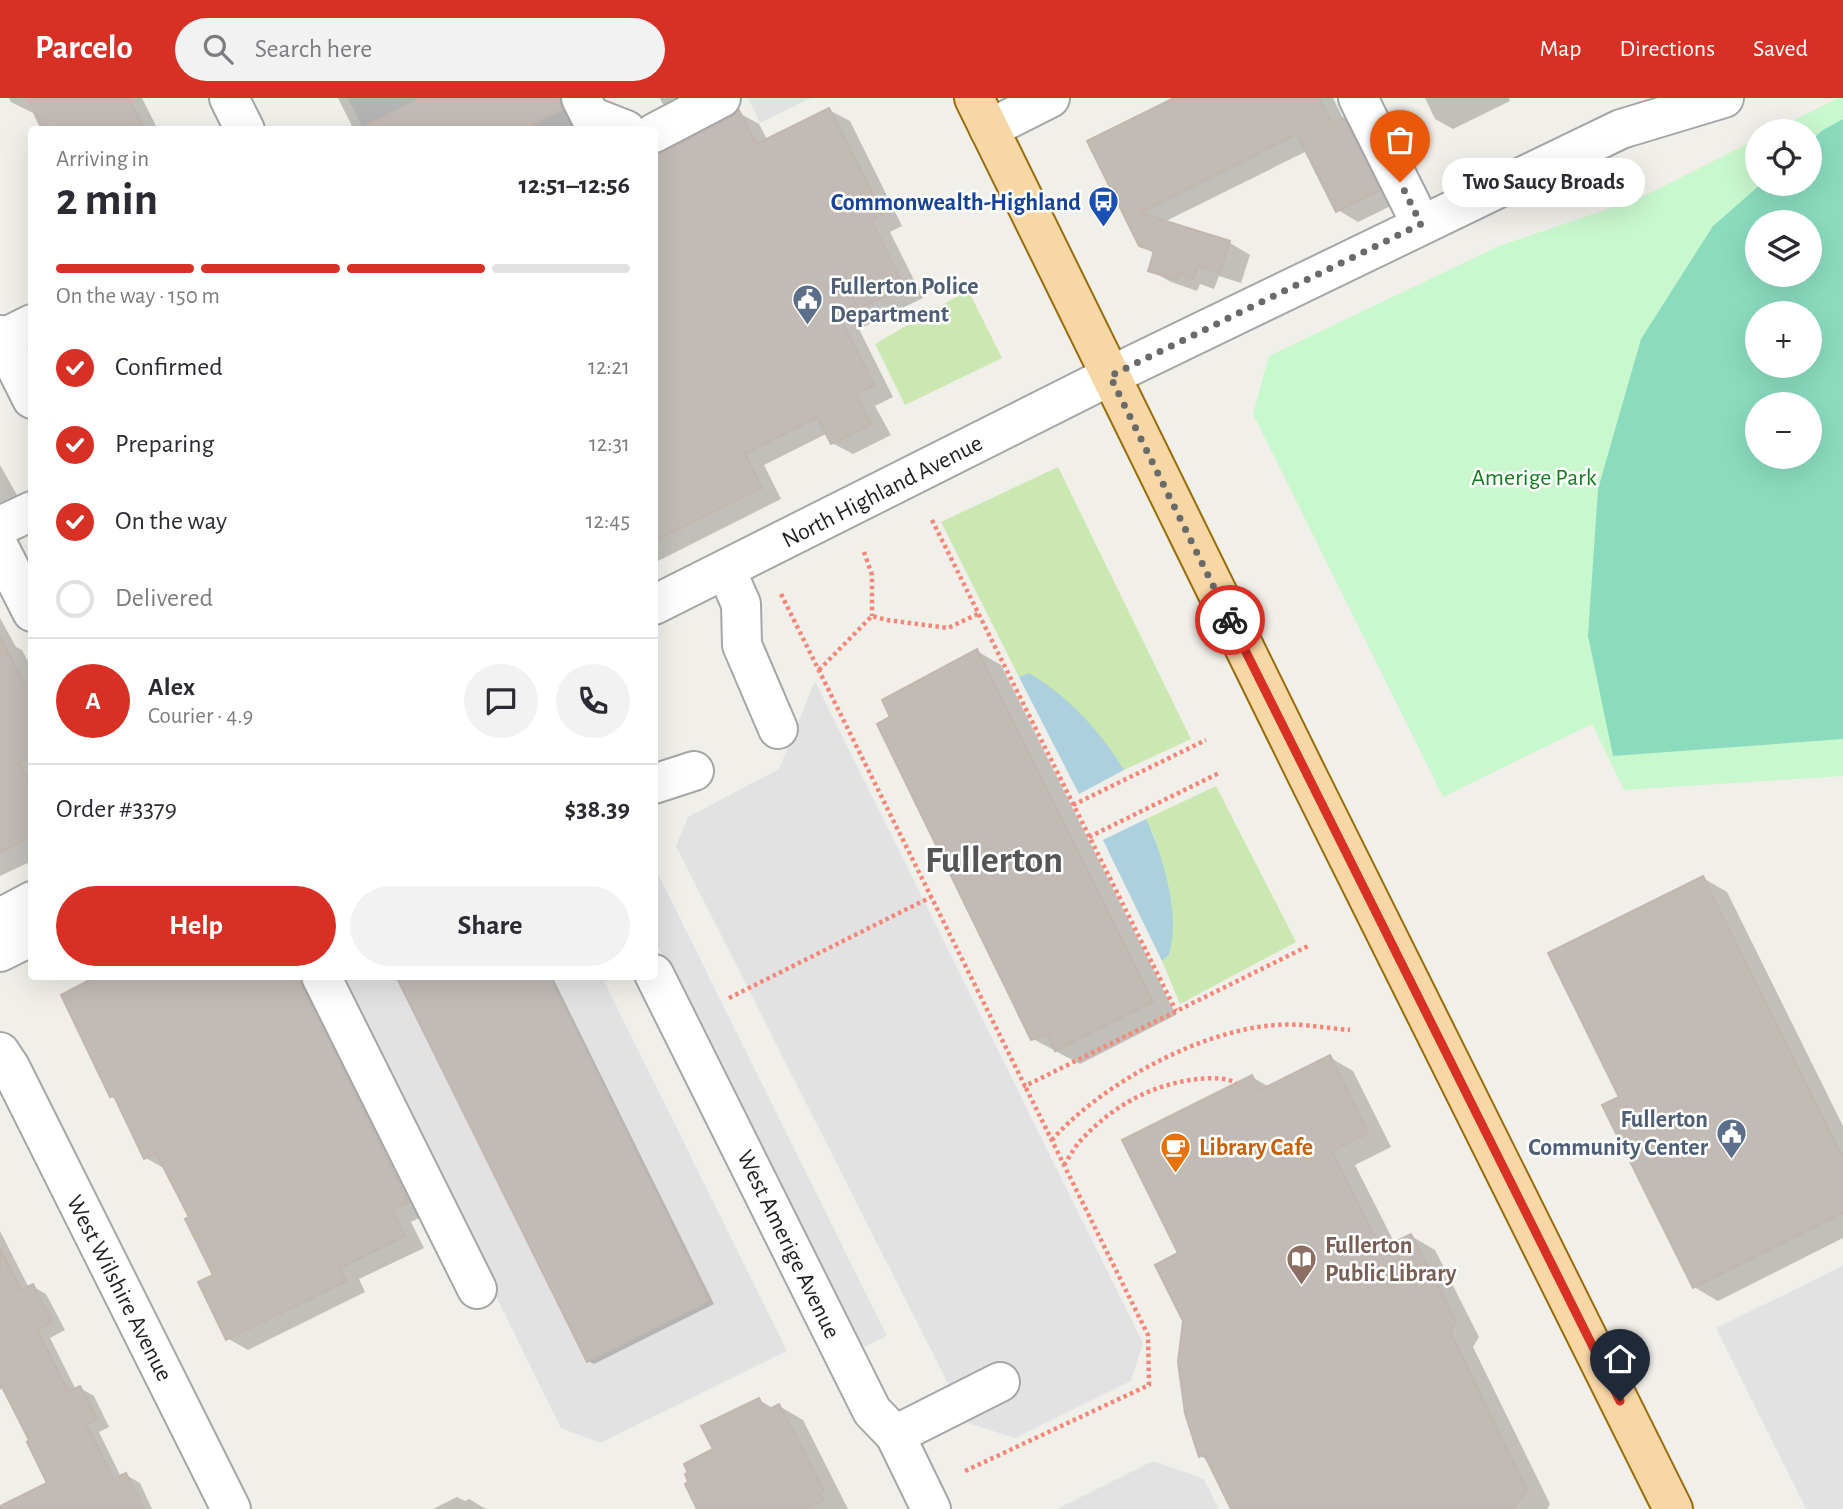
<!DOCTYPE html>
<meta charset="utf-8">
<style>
body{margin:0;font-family:"Alegreya Sans",sans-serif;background:#f2f2f3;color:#2b2b33;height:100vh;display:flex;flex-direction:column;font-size:26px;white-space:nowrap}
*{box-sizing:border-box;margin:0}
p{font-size:23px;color:#7c7c81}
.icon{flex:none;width:38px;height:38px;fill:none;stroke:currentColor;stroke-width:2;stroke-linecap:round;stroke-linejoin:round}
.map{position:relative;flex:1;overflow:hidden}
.details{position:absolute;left:28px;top:28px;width:630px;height:854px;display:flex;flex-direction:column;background:#fff;border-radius:7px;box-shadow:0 7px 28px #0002}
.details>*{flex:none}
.fabs{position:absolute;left:1745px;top:21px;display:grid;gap:14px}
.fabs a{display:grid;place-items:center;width:77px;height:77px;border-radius:50%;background:#fff;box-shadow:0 7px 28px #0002;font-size:35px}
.pin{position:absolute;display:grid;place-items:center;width:60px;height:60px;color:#fff;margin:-72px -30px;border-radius:50% 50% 50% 0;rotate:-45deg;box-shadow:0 0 7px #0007}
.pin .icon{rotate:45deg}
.courier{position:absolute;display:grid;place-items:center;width:70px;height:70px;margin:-35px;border:5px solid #d93025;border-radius:50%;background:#fff;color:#222;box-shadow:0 2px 9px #0007}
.bubble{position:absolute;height:49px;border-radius:24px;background:#fff;box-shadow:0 7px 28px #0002;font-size:23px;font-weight:700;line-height:49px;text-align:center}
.head em{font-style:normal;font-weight:700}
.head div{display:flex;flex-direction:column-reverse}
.head{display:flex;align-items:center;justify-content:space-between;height:119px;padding:0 28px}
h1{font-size:46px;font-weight:700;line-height:52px}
.bar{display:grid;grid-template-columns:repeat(4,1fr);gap:10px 7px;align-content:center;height:84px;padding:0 28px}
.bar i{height:9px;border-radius:5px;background:#e1e1e2}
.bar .on{background:#d93025}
.bar p{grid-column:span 4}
.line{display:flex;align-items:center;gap:18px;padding:0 28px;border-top:2px solid #e1e1e2}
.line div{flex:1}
.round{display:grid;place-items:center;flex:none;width:74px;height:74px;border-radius:37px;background:#f2f2f3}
ol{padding:0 28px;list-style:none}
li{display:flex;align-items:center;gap:21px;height:77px}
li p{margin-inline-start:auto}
li .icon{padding:7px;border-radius:50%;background:#d93025;color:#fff;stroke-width:4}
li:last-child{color:#7c7c81}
li i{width:38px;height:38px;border:4px solid #e1e1e2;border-radius:50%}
.action{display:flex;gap:14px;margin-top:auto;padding:14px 28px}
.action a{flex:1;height:80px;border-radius:42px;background:#d93025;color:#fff;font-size:28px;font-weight:700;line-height:80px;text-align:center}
.action a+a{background:#f2f2f3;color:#2b2b33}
header{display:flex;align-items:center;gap:42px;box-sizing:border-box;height:98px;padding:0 35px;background:#d93025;color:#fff}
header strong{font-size:33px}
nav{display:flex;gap:38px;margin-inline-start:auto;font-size:24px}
.search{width:490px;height:63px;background:#f2f2f3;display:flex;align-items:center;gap:18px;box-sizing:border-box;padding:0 24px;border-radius:38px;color:#7c7c81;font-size:26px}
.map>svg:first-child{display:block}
</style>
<header>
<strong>Parcelo</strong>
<div class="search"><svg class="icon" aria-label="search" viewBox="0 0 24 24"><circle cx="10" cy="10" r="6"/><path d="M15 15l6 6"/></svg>Search here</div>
<nav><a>Map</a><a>Directions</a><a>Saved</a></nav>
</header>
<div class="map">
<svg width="1843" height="1411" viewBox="0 0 1843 1411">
<rect width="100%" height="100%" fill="#f1efe9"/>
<g fill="#cce8b2">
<path d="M968,192L1002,260L905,307L875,246Z"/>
<path d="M1058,369L1191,641L1124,672C1100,632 1066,604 1029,575L1019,579L941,424Z"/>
<path d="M1216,688L1296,844L1180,906L1162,863L1169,857L1155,740L1146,721Z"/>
</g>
<path fill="#caf8ce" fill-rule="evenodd" d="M1838,0H1843V678L1624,692L1592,626L1443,699L1253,316L1269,258L1499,148L1638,101L1757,41V86H1810V33H1772ZM1757,124H1810V177H1757ZM1757,215H1810V268H1757ZM1757,306H1810V359H1757Z"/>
<path fill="#8bdcbf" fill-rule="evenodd" d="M1843,21V641L1613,658L1588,538L1598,391L1641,241L1713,128L1761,86H1810V43L1823,32ZM1757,124H1810V177H1757ZM1757,215H1810V268H1757ZM1757,306H1810V359H1757Z"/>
<g fill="#e2e2e2">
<path d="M348,0H562L577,31H363Z"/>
<path d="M748,0H811L760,25Z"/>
<path d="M815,583L1143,1245L1131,1283L1015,1340L968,1325L676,748L688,719L779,671Z"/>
<path d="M654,768L887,1238L858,1252L655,843Z"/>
<path d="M338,879H602L787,1253L600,1345L561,1330Z"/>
<path d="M1843,1168V1411H1806L1716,1230Z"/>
<path d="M1153,1363L1204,1381L1219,1411H1057Z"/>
</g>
<g fill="#acd0dd">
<path d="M1029,575C1068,598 1101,634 1124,672L1079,696L1019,579Z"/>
<path d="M1146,721C1160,749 1174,798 1173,830C1173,839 1171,848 1169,857L1162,863L1103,742Z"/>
</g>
<g fill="#0003">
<path d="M9,0H142L158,32H41L33,15L11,4Z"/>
<path d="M338,0H580L586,32H354Z"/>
<path d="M660,0H721L685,19L662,5Z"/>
<path d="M1178,0H1333L1344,22L1364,34L1399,104L1358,124L1338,112L1307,53L1164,124L1230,145L1250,157L1241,185L1219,178L1214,191L1200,186L1197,193L1171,184L1150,172L1155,156L1141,147L1089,44Z"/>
<path d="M1425,0H1509L1510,3L1453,31L1435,21Z"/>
<path d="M829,12L850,23L902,128L890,134L923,200L859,231L893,299L875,308L891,337L853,356L832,345L828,335L764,367L781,401L654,465V68L739,15L759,26L768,43Z"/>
<path d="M0,367L17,397L0,405Z"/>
<path d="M0,520L16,549L22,552L32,571V763L0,778Z"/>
<path d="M977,553L1001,567L1176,917L1080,966L1033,941L892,620Z"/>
<path d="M1703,780L1727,794L1843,1028V1140L1718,1203L1694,1189L1621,1000Z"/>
<path d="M103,878H310L427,1116L411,1124L424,1150L359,1181L365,1194L248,1252L227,1240L216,1178L191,1119L167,1072L146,1060L117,1002L111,998Z"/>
<path d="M398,878H552L714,1206L594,1266L588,1263Z"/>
<path d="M1329,959L1353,973L1391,1049L1355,1067L1395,1146L1411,1138L1435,1152L1479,1239L1473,1249L1550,1406L1547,1411H1233L1210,1363L1200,1358L1185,1223L1181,1156L1252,979L1269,989Z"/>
<path d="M0,1133L29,1190L32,1188L46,1196L65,1232L50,1240L76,1292L80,1290L94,1298L109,1329L99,1334L121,1379L126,1377L140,1385L152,1411H0L49,1386L31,1343L4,1289L0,1292Z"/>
<path d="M759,1302L774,1311L779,1308L803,1322L848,1411H699L715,1352Z"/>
<path d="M457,1399L465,1403L469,1401L486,1411H433Z"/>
</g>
<g fill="#c2bbb5" stroke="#c3b6ac" stroke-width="2">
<path d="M28,0H129L144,32H44Z"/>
<path d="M421,0H559L562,12L522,32H357Z"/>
<path d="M1174,0H1319L1332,26L1344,20L1380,92L1336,114L1297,36L1140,115L1230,143L1220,175L1198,168L1194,181L1179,176L1177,182L1148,173L1154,153L1139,148L1087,43Z"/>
<path d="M829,10L883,116L871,122L904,188L840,220L874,287L856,296L871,326L831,346L817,319L745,356L762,390L654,443V57L664,54L731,19L739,12L756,46Z"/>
<path d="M0,538L23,585L32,581V659L19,665L32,690V739L0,754Z"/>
<path d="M977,551L1153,904L1055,953L1048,936L1031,942L877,626L890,619L882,602Z"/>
<path d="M1703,778L1843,1061V1115L1693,1190L1602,1007L1619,999L1548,855Z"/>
<path d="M97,878H296L408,1104L392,1112L405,1138L340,1170L346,1183L226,1242L198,1184L213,1177L185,1121L189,1119L156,1055L144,1061L114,998L110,999L61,897Z"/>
<path d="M396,878H549L709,1203L587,1264Z"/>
<path d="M1330,957L1368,1035L1332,1053L1381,1151L1411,1136L1456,1224L1450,1234L1527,1392L1513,1411H1231L1204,1356L1199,1359L1185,1315L1178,1264L1183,1223L1155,1167L1178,1155L1122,1042L1252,977L1260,992Z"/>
<path d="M0,1151L21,1192L33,1186L52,1224L37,1232L68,1294L80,1288L97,1321L86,1326L113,1381L126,1375L144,1411H0V1408L47,1385L27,1344L29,1342L0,1285Z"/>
<path d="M759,1300L766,1313L779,1306L824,1393L820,1395L823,1402L804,1411H697L685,1386L688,1384L685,1376L688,1375L684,1366L713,1351L701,1328Z"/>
</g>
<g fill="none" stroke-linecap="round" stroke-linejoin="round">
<defs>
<g id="minor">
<path d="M229,0L245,32"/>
<path d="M581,0L590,18L626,32"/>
<path d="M1358,0L1421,126"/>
<path d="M989,31L1050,0"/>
<path d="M654,35L721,0"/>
<path d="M0,237L32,301"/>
<path d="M2,241L32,226"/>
<path d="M0,428L32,413"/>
<path d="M0,451L32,514"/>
<path d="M726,472L741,506L742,547L778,631"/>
<path d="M654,507L1110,278L1621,31L1724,0"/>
<path d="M654,686L694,673"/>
<path d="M0,820L32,803"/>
<path d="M0,854L32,838"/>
<path d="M654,876L872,1313L895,1337L931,1411"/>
<path d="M321,878L477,1191"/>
<path d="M0,954L10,969L231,1411"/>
<path d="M895,1337L1000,1284"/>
</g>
<path id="major" d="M974,0L1308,679L1673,1411"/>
</defs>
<use href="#minor" stroke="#a6a6a6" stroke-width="42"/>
<use href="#major" stroke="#996c07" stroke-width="42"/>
<g stroke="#f48778" stroke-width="4.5" stroke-dasharray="3.5 3.5" stroke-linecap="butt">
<path d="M932,422L1176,913"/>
<path d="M864,454L872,477V518"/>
<path d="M781,496L1025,988L1308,848"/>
<path d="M819,572L872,518L887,522L948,530L978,516"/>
<path d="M1073,707L1206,642"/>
<path d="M1089,739L1221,674"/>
<path d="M729,900L931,799"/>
<path d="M1052,1042C1101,986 1201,932 1276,927C1301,925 1325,930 1350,932"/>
<path d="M1064,1067C1070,1058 1075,1048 1083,1040C1114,1007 1153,986 1198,981C1210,980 1225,979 1236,985"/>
<path d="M965,1373L1149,1287L1148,1237L1025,988"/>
</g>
<use href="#minor" stroke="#fff" stroke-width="38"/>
<use href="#major" stroke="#f8d7a7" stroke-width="38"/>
</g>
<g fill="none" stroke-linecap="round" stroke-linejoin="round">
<path stroke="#6a6a68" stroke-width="7" stroke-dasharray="0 12.6" d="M1230,522L1110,278L1421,126L1400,84"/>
<path stroke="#d93025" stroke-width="9" d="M1230,522L1620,1303"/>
</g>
<defs>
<symbol id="bus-pin" viewBox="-11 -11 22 30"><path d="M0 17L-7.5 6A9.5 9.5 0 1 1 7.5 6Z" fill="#1a4fb4" stroke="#fff"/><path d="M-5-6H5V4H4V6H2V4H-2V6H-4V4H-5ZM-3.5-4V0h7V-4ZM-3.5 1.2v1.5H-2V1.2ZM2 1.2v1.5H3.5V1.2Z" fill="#fff"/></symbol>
<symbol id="civic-pin" viewBox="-11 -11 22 30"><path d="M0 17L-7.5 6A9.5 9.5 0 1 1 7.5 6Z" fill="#5c6f8a" stroke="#fff"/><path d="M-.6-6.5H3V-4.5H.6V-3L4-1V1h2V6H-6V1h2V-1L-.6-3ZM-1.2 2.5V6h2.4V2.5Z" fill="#fff"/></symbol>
<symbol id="cafe-pin" viewBox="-11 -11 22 30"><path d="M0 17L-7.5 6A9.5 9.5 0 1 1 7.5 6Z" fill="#e8710a" stroke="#fff"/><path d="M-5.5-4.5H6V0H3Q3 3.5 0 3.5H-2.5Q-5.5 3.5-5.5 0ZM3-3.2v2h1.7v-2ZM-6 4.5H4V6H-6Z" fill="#fff"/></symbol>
<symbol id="library-pin" viewBox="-11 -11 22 30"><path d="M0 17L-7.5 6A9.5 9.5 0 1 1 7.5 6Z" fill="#8d6e63" stroke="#fff"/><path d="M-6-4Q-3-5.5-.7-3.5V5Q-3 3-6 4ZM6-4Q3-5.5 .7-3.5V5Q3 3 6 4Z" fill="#fff"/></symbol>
</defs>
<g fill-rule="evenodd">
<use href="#bus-pin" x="1086" y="86" width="35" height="47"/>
<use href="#civic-pin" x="790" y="184" width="35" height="47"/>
<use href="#civic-pin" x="1714" y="1018" width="35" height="47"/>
<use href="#cafe-pin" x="1158" y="1032" width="35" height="47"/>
<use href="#library-pin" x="1284" y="1144" width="35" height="47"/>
</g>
<g text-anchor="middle" stroke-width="5" stroke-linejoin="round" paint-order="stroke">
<g font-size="24" font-weight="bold" fill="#164399" stroke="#fff" text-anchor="end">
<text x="1081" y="112">Commonwealth-Highland</text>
</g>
<g font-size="24" font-weight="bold" fill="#4e5e75" stroke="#fff" text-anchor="start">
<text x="830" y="196">Fullerton Police<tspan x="830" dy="28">Department</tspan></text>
<text x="1708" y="1029" text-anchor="end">Fullerton<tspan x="1708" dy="28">Community Center</tspan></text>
</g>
<g font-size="24" fill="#117e1d" stroke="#fff">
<text x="1534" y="387">Amerige Park</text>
</g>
<g font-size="24" fill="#222" stroke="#fff">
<text transform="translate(882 393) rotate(-27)" y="8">North Highland Avenue</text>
<text transform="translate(789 1146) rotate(64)" y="8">West Amerige Avenue</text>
<text transform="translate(120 1190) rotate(63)" y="8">West Wilshire Avenue</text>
</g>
<g font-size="24" font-weight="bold" fill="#c56008" stroke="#fff" text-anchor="start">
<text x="1199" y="1057">Library Cafe</text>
</g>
<g font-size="24" font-weight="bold" fill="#785e54" stroke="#fff" text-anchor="start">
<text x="1325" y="1155">Fullerton<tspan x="1325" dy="28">Public Library</tspan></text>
</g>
<g font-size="38" font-weight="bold" fill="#555" stroke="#fff">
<text x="994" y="774">Fullerton</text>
</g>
</g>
</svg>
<div class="fabs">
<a><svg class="icon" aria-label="locate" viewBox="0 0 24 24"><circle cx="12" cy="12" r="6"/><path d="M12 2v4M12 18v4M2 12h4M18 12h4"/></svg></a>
<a><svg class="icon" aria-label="layers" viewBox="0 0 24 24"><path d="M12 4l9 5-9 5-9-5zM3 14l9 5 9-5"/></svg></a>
<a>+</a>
<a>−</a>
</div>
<div class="pin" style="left:1400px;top:84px;background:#ea580c"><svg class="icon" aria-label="bag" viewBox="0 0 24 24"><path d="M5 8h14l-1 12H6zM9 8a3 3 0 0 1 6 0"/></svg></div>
<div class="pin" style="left:1620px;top:1303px;background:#1f2937"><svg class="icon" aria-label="home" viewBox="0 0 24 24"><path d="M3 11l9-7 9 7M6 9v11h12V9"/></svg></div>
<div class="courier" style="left:1230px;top:522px"><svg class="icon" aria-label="bike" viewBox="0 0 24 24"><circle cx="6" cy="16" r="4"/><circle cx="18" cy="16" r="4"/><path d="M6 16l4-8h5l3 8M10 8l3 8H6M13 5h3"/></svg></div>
<div class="bubble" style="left:1442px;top:60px;width:203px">Two Saucy Broads</div>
<section class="details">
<div class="head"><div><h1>2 min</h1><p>Arriving in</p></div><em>12:51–12:56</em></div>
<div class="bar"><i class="on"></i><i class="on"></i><i class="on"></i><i></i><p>On the way · 150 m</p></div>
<ol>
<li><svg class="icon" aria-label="check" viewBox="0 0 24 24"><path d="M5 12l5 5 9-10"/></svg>Confirmed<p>12:21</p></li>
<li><svg class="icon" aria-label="check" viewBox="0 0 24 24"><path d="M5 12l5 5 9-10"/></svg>Preparing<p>12:31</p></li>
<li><svg class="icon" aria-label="check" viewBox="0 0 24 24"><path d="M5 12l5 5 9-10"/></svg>On the way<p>12:45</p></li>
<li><i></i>Delivered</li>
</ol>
<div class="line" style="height:126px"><b class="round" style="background:#d93025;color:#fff">A</b><div><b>Alex</b><p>Courier · 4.9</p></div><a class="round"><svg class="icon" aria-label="chat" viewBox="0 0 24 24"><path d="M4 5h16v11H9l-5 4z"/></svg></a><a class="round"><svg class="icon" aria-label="phone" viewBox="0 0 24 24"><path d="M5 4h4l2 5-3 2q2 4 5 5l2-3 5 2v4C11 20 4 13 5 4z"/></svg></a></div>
<div class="line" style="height:91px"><div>Order #3379</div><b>$38.39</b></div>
<div class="action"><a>Help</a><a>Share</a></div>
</section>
</div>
